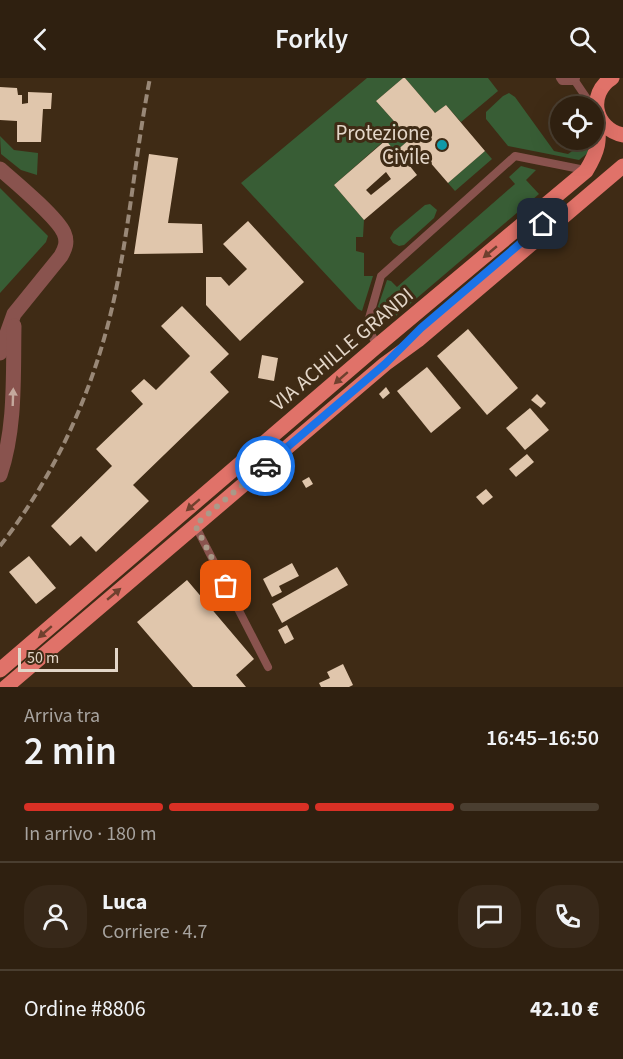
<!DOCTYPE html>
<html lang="it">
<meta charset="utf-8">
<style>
body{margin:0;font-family:"Source Sans 3",sans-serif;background:#372819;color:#f1f3f6;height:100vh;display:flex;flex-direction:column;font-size:22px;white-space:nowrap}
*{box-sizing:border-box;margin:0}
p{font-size:20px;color:#a7a39f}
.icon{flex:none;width:33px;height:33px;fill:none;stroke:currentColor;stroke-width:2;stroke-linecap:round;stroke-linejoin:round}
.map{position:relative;height:609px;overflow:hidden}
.side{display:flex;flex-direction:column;background:#2f2010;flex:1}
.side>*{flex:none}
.buttons{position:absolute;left:550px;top:18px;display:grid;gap:12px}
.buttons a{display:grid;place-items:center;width:54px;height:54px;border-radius:50%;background:#2f2010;box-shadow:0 6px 24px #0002,0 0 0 2px #4a3e30;font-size:30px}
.scale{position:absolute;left:18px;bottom:15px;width:100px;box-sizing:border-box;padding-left:6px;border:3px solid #e3d6c8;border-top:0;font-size:16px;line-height:21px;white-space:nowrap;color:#e3d6c8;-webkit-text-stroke:4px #3f2b15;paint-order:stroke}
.pin{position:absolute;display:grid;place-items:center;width:51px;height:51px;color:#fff;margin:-26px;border-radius:12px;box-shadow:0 3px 9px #0006}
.courier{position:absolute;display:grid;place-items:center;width:60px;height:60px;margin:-30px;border:4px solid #1a73e8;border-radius:50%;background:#fff;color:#222;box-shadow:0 2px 8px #0007}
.headline em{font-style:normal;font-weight:600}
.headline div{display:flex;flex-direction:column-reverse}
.headline{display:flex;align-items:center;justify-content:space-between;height:102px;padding:0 24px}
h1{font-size:39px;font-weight:600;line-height:45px}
.bar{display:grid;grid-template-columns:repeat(4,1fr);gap:9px 6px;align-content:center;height:72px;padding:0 24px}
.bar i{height:8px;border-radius:4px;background:#4a3e30}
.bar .current{background:#d93025}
.bar p{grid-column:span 4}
.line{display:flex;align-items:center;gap:15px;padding:0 24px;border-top:2px solid #4a3e30}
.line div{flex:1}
.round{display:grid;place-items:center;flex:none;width:63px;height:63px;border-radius:24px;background:#372819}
header{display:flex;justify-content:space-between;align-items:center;height:78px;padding:0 24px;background:#2f2010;font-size:27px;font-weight:600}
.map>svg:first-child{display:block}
</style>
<header><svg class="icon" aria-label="back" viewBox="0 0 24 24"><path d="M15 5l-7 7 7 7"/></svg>Forkly<svg class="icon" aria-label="search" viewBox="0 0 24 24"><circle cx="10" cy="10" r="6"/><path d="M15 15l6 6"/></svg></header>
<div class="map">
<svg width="623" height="609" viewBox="0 0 623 609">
<rect width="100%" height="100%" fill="#3f2b15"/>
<g fill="#385d35">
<path d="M367,0H403L376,23L410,61L395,74L385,62L334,107L364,142L363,159H356V173L364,175V198H373L362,233L358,231L241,105Z"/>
<path d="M405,0H488L498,13L461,44L446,27L435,35Z"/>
<path d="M509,15L515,19L554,73L568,76L584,65L589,74L579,82L508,68L486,41V34L503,18Z"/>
<path d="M0,58L14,72L38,75L37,97L21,92L1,76Z"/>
<path d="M485,73L492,81L455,113L448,105Z"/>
<path d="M521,88L536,92L526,102L539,116L390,243L375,237L387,202L391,203L397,209L515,106L509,99Z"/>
<path d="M0,110L48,158L46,164L0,215Z"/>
<path d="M430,126L437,132L434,140L404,167L399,168L393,165L390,160L394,153L425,127Z"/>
</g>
<g fill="#e0c6ac" fill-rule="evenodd">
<path d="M403,0H405L435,35L446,27L485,73L448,105L422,75L409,87L417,97L364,142L334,107L386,62L395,74L410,61L376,23ZM386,94L391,101L371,117L366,112Z"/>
<path d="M0,9L17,10L18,17H22V26L28,25V14L52,15L51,31H43L41,64H17V43L0,42Z"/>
<path d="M149,76L178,80L168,145L202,146L203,175L134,176Z"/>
<path d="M248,143L304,204L240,263L206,227V199H221L229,208L247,191L223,166Z"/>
<path d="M182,228L229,276L210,294L229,314L133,407L149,423L96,474L81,458L70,468L51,448L112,388L96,371L143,326L131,313L144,301L156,312L190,278L161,248Z"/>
<path d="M468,251L518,310L487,337L437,278Z"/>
<path d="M262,277L278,280L274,303L258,300Z"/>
<path d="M427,289L461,330L431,355L397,313Z"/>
<path d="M386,309L390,315L383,321L379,316Z"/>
<path d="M537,316L546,325L541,330L531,322Z"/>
<path d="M530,330L549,352L525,372L506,350Z"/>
<path d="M527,376L534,384L516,399L509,391Z"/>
<path d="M309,399L313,406L306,410L302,403Z"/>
<path d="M486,411L493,419L483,427L476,419Z"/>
<path d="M29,478L56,510L36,526L9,494Z"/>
<path d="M292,485L299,498L279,508L282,514L272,519L263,501Z"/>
<path d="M337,489L348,507L282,545L272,526Z"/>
<path d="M187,502L254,581L236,597L246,609H193L137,544Z"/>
<path d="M287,547L294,561L285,566L278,552Z"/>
<path d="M343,586L353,607L349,609H321L319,605L330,600L327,594Z"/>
</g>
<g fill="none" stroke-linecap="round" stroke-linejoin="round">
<g stroke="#89534e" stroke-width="8">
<path d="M560,0L562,3H575L576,0"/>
<path d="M573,0L592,28"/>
<path d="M377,268L367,247L381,198L515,78L585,92"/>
<path d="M195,447L268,589"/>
</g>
<g stroke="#89534e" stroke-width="15">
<path d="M0,91C15,104 57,139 64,155C68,164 65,171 61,178L14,236L0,275"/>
<path d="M0,397C16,349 13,298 14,248"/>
</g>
<g stroke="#e07269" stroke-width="15">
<path d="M612,0C587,16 594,51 623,57"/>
<path d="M0,592L377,268L586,93C600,70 599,63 598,37"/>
<path d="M6,609L385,286L418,262L623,88"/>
</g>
<path stroke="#987" stroke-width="4" stroke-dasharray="9 4.5" stroke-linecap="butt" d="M0,468C64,386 104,288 121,185C132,124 138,61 150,0"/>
</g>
<defs><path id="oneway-solid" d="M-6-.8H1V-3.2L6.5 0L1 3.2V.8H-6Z" transform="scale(1.5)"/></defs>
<g fill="#6f402e">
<use href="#oneway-solid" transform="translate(490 174) rotate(140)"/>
<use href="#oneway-solid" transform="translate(341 300) rotate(139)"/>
<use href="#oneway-solid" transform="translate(193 427) rotate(139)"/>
<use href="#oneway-solid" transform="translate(114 516) rotate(-40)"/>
<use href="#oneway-solid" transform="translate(45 554) rotate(139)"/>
</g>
<use fill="#c4a89d" href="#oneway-solid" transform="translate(13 319) rotate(-88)"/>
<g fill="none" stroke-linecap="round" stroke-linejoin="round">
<path stroke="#aa9a89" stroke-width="6" stroke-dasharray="0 10.8" d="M226,508L195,447L265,388"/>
<path stroke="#1a73e8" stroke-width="8" d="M265,388L385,286L421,250L543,146"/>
</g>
<circle fill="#0f9aa8" stroke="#3f2b15" stroke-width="2" cx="442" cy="67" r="6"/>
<g text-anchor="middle" stroke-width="6" stroke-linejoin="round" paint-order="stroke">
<g font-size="21" fill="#e3d6c8" stroke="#3f2b15" text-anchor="end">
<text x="430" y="62">Protezione<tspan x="430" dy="24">Civile</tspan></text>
</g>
<g font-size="21" fill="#e3d6c8" stroke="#3f2b15">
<text transform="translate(342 271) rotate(-40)" y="7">VIA ACHILLE GRANDI</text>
</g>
</g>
</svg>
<div class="buttons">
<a><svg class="icon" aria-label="locate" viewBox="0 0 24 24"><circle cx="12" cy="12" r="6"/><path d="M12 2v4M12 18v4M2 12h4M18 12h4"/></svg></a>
</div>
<div class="scale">50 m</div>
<div class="pin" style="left:226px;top:508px;background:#ea580c"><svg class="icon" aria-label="bag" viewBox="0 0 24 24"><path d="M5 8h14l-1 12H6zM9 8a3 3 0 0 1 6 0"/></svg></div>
<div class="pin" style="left:543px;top:146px;background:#1f2937"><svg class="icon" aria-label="home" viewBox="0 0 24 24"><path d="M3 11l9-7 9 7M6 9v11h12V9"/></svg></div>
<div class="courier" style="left:265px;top:388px"><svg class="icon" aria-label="car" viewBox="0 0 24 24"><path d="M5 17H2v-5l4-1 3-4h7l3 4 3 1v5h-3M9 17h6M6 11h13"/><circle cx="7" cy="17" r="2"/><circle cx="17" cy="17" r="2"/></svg></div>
</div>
<section class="side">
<div class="headline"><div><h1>2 min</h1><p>Arriva tra</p></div><em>16:45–16:50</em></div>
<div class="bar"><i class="current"></i><i class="current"></i><i class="current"></i><i></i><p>In arrivo · 180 m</p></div>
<div class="line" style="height:108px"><a class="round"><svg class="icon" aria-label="person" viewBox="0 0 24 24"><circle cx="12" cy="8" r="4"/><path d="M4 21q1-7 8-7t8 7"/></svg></a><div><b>Luca</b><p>Corriere · 4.7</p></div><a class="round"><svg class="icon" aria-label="chat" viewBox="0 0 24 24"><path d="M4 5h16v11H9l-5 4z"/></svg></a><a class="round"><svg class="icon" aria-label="phone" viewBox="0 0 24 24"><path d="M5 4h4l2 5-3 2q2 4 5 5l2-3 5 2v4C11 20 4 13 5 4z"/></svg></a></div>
<div class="line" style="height:78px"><div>Ordine #8806</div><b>42.10 €</b></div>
</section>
